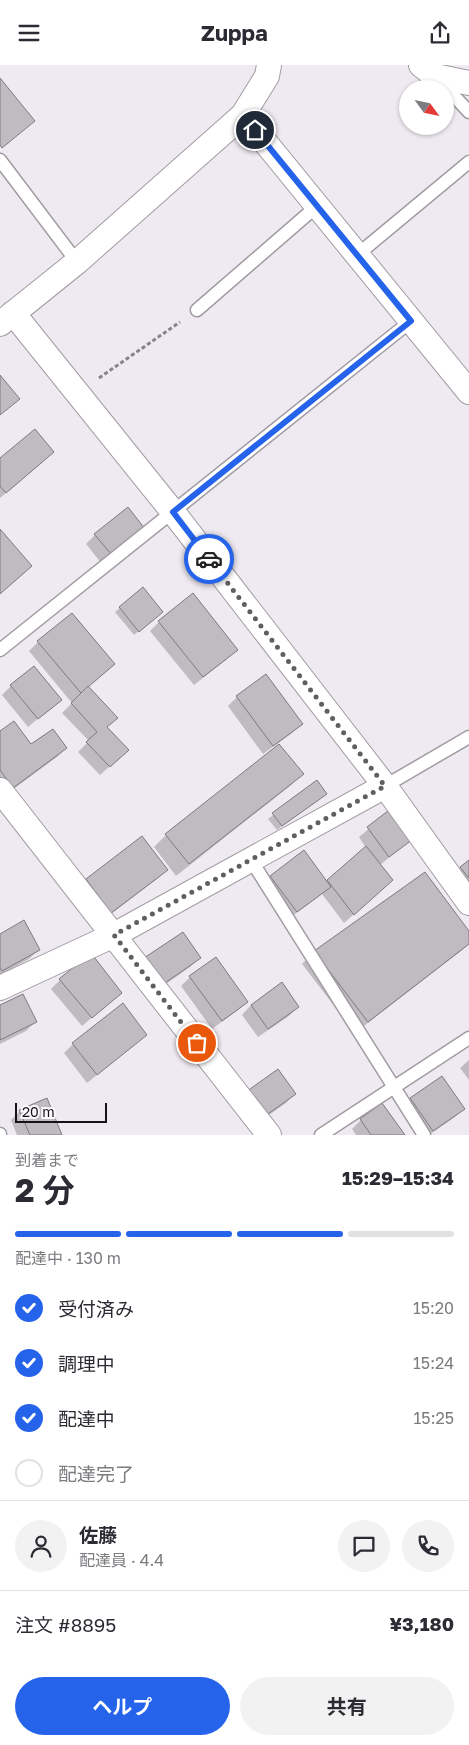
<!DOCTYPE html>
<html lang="ja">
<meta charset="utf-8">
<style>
body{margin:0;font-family:"Golos Text","Noto Sans JP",sans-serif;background:#f2f2f3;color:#2b2b33;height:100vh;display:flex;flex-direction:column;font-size:19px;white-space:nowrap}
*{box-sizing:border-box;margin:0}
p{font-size:16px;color:#7c7c81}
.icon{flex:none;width:28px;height:28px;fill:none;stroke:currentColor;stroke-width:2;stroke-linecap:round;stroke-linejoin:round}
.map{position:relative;height:1070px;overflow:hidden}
.side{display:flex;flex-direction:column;background:#fff;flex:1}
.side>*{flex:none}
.needle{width:32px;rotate:123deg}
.tools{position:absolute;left:399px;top:15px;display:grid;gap:10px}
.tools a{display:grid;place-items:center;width:55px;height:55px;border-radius:50%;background:#fff;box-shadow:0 1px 4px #0004;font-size:25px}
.scale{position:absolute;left:15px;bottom:12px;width:92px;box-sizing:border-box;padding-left:5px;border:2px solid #141315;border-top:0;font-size:14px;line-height:18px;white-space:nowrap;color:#141315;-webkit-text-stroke:4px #fcf8fe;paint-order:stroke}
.pin{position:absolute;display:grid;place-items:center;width:42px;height:42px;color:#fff;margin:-21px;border:2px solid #fff;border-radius:50%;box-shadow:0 1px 5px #0007}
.courier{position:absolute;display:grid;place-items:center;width:50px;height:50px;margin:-25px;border:4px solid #2563eb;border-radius:50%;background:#fff;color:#222;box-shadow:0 1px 6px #0007}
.head em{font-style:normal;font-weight:700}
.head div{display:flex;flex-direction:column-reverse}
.head{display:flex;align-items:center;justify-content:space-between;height:85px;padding:0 15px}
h1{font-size:32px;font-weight:700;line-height:38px}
.bar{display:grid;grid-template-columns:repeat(4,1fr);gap:8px 5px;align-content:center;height:60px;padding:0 15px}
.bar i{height:6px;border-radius:4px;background:#e1e1e2}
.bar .current{background:#2563eb}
.bar p{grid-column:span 4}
.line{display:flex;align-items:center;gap:12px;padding:0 15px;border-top:1px solid #e1e1e2}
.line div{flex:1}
.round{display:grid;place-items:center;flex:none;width:52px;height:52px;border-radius:26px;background:#f2f2f3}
ol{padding:0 15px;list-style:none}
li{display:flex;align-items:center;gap:15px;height:55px}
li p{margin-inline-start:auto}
li .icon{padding:5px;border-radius:50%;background:#2563eb;color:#fff;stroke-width:4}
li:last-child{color:#7c7c81}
li i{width:28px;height:28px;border:2px solid #e1e1e2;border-radius:50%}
.primary-button{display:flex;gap:10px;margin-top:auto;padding:10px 15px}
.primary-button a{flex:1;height:58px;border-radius:30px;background:#2563eb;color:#fff;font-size:20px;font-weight:700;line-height:58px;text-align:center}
.primary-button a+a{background:#f2f2f3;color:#2b2b33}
header{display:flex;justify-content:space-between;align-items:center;height:65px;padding:0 15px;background:#fff;font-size:22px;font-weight:700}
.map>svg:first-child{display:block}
</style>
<header><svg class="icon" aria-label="menu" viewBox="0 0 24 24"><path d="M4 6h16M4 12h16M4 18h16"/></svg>Zuppa<svg class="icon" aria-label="share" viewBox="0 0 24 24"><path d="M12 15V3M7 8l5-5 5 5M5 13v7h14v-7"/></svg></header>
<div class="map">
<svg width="469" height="1070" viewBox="0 0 469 1070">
<rect width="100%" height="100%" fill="#efeaf1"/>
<g fill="#0003">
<path d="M0,395L44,396L0,433Z"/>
<path d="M143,464L102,499L86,479L95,470Z"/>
<path d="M143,524L157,551L134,570L115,547Z"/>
<path d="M159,557L227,594L194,620L150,566Z"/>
<path d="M38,577L114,599L87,622L106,663L118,694L100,710L78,687L89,676L62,648L72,638L29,586Z"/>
<path d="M11,621L60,635L28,662L2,630Z"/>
<path d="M237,632L301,659L292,668L263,689L228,641Z"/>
<path d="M0,667L31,681L66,683L57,692L4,731L0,726Z"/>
<path d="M302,709L290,721L176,811L154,782L166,770Z"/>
<path d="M317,717L322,731L277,765L268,754Z"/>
<path d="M393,744L414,772L380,800L382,824L344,858L322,829L287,855L262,821L271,811L327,818L366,783L359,772Z"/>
<path d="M142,772L166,805L157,814L102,856L77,824L86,815Z"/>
<path d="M469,796V833L452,812Z"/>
<path d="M469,868V879L461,886L355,968L302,899L314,887Z"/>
<path d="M0,870L38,885L29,894L0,910Z"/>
<path d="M199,893L190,902L153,928L135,903Z"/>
<path d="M190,912L247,936L238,945L212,964L181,921Z"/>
<path d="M60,915L121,928L82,961L51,924Z"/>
<path d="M251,940L298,942L289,951L258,972L242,950Z"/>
<path d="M0,942L35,957L26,966L0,979Z"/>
<path d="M146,970L87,1018L64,988L73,979Z"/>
<path d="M469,995V1015L460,1003Z"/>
<path d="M295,1028L286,1038L252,1062L235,1039Z"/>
<path d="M411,1034L464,1043L455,1052L429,1070L402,1043Z"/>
<path d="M20,1046L61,1070H17L11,1055Z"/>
<path d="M361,1055L403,1070H356L352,1064Z"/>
</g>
<g fill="#bfbbc1" stroke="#7e7a80">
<path d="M0,13L35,56L2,83L0,80Z"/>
<path d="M0,310L20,334L0,350Z"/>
<path d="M35,364L54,387L6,428L0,421V393Z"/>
<path d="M128,442L145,464L112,490L94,469Z"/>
<path d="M0,464L32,501L0,529Z"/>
<path d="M143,522L163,547L139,567L119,542Z"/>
<path d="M193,528L238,585L203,612L158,556Z"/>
<path d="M72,548L115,599L81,628L37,576Z"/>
<path d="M34,601L62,635L38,654L10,620Z"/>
<path d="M266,609L303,659L273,681L236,631Z"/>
<path d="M88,621L118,653L107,662L129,685L110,702L86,677L97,667L71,638Z"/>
<path d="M14,656L31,679L53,664L67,683L13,723L0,705V666Z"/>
<path d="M279,679L304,709L189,799L165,769Z"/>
<path d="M317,715L327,729L282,761L272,748Z"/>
<path d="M393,742L416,772L389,792L367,762Z"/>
<path d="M142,771L168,805L111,848L86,814Z"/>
<path d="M366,781L393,815L354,850L327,815Z"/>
<path d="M304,785L331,822L297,847L270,811Z"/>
<path d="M469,795V813L460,802Z"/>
<path d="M425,807L469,866V879L368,957L314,886Z"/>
<path d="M24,855L40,885L2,906L0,903V869Z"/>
<path d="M183,867L201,893L162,920L144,893Z"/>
<path d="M91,888L122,928L92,953L59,914Z"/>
<path d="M216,892L248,937L222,956L189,911Z"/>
<path d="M282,917L299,942L268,964L251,940Z"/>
<path d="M23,929L37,957L0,975V940Z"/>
<path d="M123,938L147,970L97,1010L72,978Z"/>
<path d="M278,1004L296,1029L261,1054L243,1029Z"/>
<path d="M442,1011L465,1044L433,1066L410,1033Z"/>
<path d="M47,1033L62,1070H30L19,1045Z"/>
<path d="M382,1038L405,1070H371L360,1054Z"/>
</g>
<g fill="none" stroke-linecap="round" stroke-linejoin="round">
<defs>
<g id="service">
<path d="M438,14L469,47"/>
<path d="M0,95L77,197"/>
<path d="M357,190L469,97"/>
<path d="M197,245L317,141"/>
<path d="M0,585L411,256"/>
<path d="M385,721L469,672"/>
<path d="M251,795L424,1070"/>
<path d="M0,1069V1070"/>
<path d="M321,1070L469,973"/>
</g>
<g id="minor">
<path d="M421,0L435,11L469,18"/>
<path d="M243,50L469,327"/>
<path d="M13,248L173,447L385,721L469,838"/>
<path d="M0,259L77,197L243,50L267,11L269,0"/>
<path d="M0,725L269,1070"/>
<path d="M0,923L114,870L385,721"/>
</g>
</defs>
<use href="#service" stroke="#a09ca2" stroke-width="15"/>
<use href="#minor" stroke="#a09ca2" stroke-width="26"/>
<path stroke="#878488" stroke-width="3" stroke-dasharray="4 2.5" stroke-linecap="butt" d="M99,313L180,257"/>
<use href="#service" stroke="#fff" stroke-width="12"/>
<use href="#minor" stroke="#fff" stroke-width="24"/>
</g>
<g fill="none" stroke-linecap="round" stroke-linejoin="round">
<path stroke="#615e62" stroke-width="5" stroke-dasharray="0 9" d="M197,978L114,870L385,721L209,494"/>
<path stroke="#2563eb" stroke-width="6" d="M209,494L173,447L411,256L255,65"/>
</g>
</svg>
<div class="tools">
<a><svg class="needle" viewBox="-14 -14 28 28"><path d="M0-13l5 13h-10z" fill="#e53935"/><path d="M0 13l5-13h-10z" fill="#7c7c81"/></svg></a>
</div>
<div class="scale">20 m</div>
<div class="pin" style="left:197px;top:978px;background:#ea580c"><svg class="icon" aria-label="bag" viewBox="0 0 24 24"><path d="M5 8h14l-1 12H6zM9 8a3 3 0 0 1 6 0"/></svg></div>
<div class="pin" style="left:255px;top:65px;background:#1f2937"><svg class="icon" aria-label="home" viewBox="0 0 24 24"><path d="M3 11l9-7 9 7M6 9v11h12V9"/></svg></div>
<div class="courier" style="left:209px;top:494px"><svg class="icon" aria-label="car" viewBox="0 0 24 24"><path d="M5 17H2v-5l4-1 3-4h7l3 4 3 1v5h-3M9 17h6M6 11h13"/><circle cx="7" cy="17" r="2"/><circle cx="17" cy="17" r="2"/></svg></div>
</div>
<section class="side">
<div class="head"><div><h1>2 分</h1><p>到着まで</p></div><em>15:29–15:34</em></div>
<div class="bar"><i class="current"></i><i class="current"></i><i class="current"></i><i></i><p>配達中 · 130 m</p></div>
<ol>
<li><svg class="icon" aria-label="check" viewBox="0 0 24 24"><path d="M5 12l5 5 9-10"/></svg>受付済み<p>15:20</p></li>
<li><svg class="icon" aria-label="check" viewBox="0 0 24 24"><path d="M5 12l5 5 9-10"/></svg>調理中<p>15:24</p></li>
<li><svg class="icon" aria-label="check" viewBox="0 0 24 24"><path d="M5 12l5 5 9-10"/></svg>配達中<p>15:25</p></li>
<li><i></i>配達完了</li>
</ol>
<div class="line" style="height:90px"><a class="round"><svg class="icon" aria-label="person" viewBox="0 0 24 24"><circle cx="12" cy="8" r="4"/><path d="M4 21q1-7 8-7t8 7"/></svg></a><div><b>佐藤</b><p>配達員 · 4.4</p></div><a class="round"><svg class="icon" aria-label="chat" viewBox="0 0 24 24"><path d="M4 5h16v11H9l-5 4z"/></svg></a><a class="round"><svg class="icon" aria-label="phone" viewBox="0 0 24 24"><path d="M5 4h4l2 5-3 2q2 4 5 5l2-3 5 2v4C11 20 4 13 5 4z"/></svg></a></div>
<div class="line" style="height:65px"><div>注文 #8895</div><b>¥3,180</b></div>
<div class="primary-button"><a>ヘルプ</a><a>共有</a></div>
</section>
